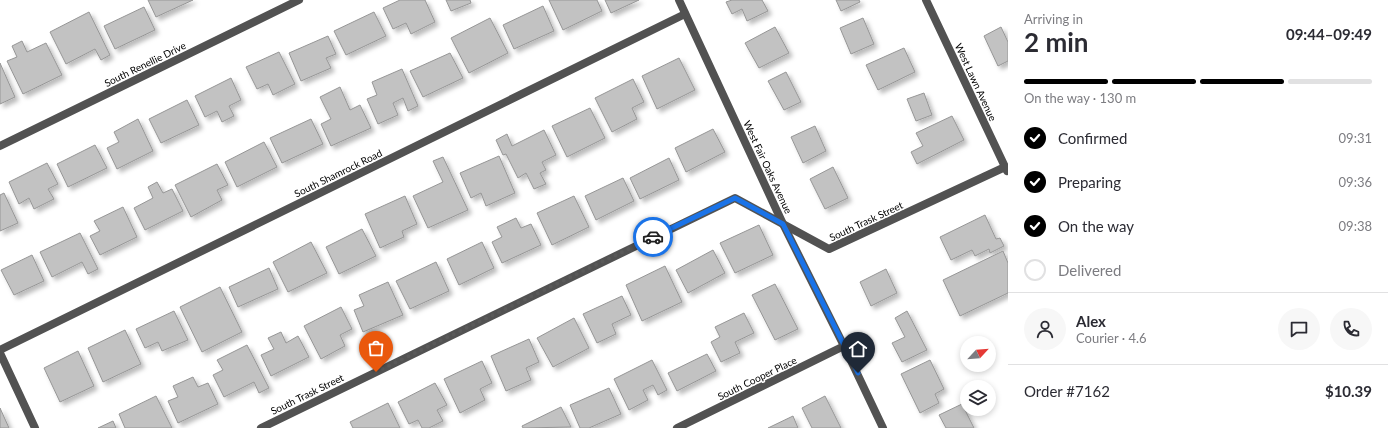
<!DOCTYPE html>
<meta charset="utf-8">
<style>
body{margin:0;font-family:Lato,sans-serif;background:#f7f7f7;color:#2b2b33;height:100vh;display:flex;flex-direction:column;font-size:15px;white-space:nowrap}
*{box-sizing:border-box;margin:0}
p{font-size:13px;color:#7c7c81}
.icon{flex:none;width:22px;height:22px;fill:none;stroke:currentColor;stroke-width:2;stroke-linecap:round;stroke-linejoin:round}
.map{position:relative;flex:1;overflow:hidden}
.drawer{display:flex;flex-direction:column;background:#fff;width:380px}
.drawer>*{flex:none}
.needle{width:26px;rotate:64deg}
.fabs{position:absolute;left:960px;top:336px;display:grid;gap:8px}
.fabs a{display:grid;place-items:center;width:36px;height:36px;border-radius:50%;background:#fff;box-shadow:0 2px 6px #0003;font-size:20px}
.pin{position:absolute;display:grid;place-items:center;width:34px;height:34px;color:#fff;margin:-41px -17px;border-radius:50% 50% 50% 0;rotate:-45deg;box-shadow:0 0 4px #0007}
.pin .icon{rotate:45deg}
.courier{position:absolute;display:grid;place-items:center;width:40px;height:40px;margin:-20px;border:3px solid #1a73e8;border-radius:50%;background:#fff;color:#222;box-shadow:0 1px 5px #0007}
.overview em{font-style:normal;font-weight:700}
.overview div{display:flex;flex-direction:column-reverse}
.overview{display:flex;align-items:center;justify-content:space-between;height:68px;padding:0 16px}
h1{font-size:26px;font-weight:700;line-height:30px}
.bar{display:grid;grid-template-columns:repeat(4,1fr);gap:6px 4px;align-content:center;height:48px;padding:0 16px}
.bar i{height:5px;border-radius:3px;background:#e1e1e2}
.bar .on{background:#000}
.bar p{grid-column:span 4}
.line{display:flex;align-items:center;gap:10px;padding:0 16px;border-top:1px solid #e1e1e2}
.line div{flex:1}
.round{display:grid;place-items:center;flex:none;width:42px;height:42px;border-radius:21px;background:#f7f7f7}
ol{padding:0 16px;list-style:none}
li{display:flex;align-items:center;gap:12px;height:44px}
li p{margin-inline-start:auto}
li .icon{padding:4px;border-radius:50%;background:#000;color:#fff;stroke-width:4}
li:last-child{color:#7c7c81}
li i{width:22px;height:22px;border:2px solid #e1e1e2;border-radius:50%}
main{display:flex;flex:1;min-height:0}
.map>svg:first-child{display:block}
</style>
<main>
<div class="map">
<svg width="1008" height="428" viewBox="0 0 1008 428">
<defs>
<filter id="shadow"><feDropShadow dx="3.5" dy="3.5" stdDeviation="2" flood-color="#0004"/></filter>
</defs>
<rect width="100%" height="100%" fill="#fff"/>
<g fill="#c2c2c2" stroke="#969696" filter="url(#shadow)">
<path d="M148,0H193L156,17Z"/>
<path d="M400,0H425L435,22L411,34L406,23L393,29L383,8Z"/>
<path d="M446,0H470L471,3L451,11Z"/>
<path d="M549,0H597L602,11L563,30Z"/>
<path d="M605,0H639L611,13Z"/>
<path d="M732,0H762L768,11L747,21L742,9L732,14L726,2Z"/>
<path d="M836,0H859L860,2L841,11Z"/>
<path d="M543,6L554,31L514,49L503,25Z"/>
<path d="M144,7L155,30L115,49L104,26Z"/>
<path d="M89,12L110,55L101,60L95,49L66,64L50,32Z"/>
<path d="M374,12L386,36L346,55L334,31Z"/>
<path d="M490,18L508,53L469,73L451,38Z"/>
<path d="M863,18L874,44L851,54L840,28Z"/>
<path d="M775,27L789,53L759,68L745,43Z"/>
<path d="M1001,27L1008,42V61L998,66L984,36Z"/>
<path d="M328,36L336,54L326,58L331,68L301,81L289,53Z"/>
<path d="M22,41L27,52L46,43L62,75L23,94L7,61L17,57L12,46Z"/>
<path d="M904,48L915,72L878,90L866,65Z"/>
<path d="M279,52L295,84L273,95L268,84L257,89L246,67Z"/>
<path d="M450,53L463,78L423,97L410,71Z"/>
<path d="M679,58L695,90L657,109L642,76Z"/>
<path d="M0,63L15,97L0,104Z"/>
<path d="M402,69L418,106L408,111L403,98L393,103L398,115L378,124L367,99L377,95L372,82Z"/>
<path d="M786,72L801,102L784,110L768,81Z"/>
<path d="M231,78L241,100L229,106L234,116L222,122L217,111L205,117L195,96Z"/>
<path d="M633,79L644,102L632,108L637,119L612,132L595,98Z"/>
<path d="M340,87L350,110L360,105L371,128L331,146L321,124L331,119L320,97Z"/>
<path d="M924,93L932,115L916,121L907,99Z"/>
<path d="M187,100L199,125L161,143L149,119Z"/>
<path d="M590,108L605,138L567,157L552,126Z"/>
<path d="M952,116L964,140L917,164L911,152L923,146L916,133Z"/>
<path d="M138,119L153,151L117,169L107,148L119,142L114,132Z"/>
<path d="M311,119L323,144L282,163L270,138Z"/>
<path d="M815,126L826,151L803,163L791,137Z"/>
<path d="M713,129L725,152L686,172L675,148Z"/>
<path d="M544,130L556,155L542,162L546,170L540,173L546,184L534,189L526,173L518,178L506,154L503,155L496,140L507,134L512,146Z"/>
<path d="M264,142L277,167L237,187L225,162Z"/>
<path d="M95,145L107,168L68,187L57,164Z"/>
<path d="M499,156L515,193L486,206L481,193L471,198L460,173Z"/>
<path d="M443,157L468,210L428,228L413,196L443,182L433,161Z"/>
<path d="M669,158L679,180L640,199L630,178Z"/>
<path d="M47,163L58,184L48,189L54,199L34,209L29,198L19,204L9,182Z"/>
<path d="M217,164L228,185L217,190L222,200L191,217L175,185Z"/>
<path d="M833,167L848,198L825,209L810,179Z"/>
<path d="M623,178L634,201L596,220L585,196Z"/>
<path d="M157,182L163,193L172,189L183,211L145,230L134,208L153,198L148,187Z"/>
<path d="M4,193L18,223L0,231V195Z"/>
<path d="M405,196L417,224L402,231L404,237L380,248L365,214Z"/>
<path d="M574,196L589,227L552,245L537,213Z"/>
<path d="M123,207L137,237L100,255L90,236L100,231L94,221Z"/>
<path d="M985,215L996,239L1000,238L1004,246L990,253L989,249L975,256L972,250L951,260L940,237Z"/>
<path d="M516,218L521,228L531,224L541,245L502,263L492,242L502,237L497,227Z"/>
<path d="M759,225L773,255L735,273L720,243Z"/>
<path d="M362,229L376,256L339,274L326,247Z"/>
<path d="M80,233L98,269L88,274L82,262L52,277L40,252Z"/>
<path d="M311,242L327,273L288,292L273,262Z"/>
<path d="M482,242L494,268L459,285L447,259Z"/>
<path d="M713,250L725,273L688,293L676,270Z"/>
<path d="M1003,251L1008,263V293L960,316L943,280Z"/>
<path d="M32,255L44,281L14,295L1,270Z"/>
<path d="M436,262L449,291L410,309L396,281Z"/>
<path d="M665,266L682,302L642,321L626,285Z"/>
<path d="M269,268L278,289L238,307L229,287Z"/>
<path d="M886,269L897,293L871,306L860,282Z"/>
<path d="M388,282L403,315L363,332L354,310L364,306L359,295Z"/>
<path d="M775,284L798,329L775,340L752,295Z"/>
<path d="M220,287L242,332L202,352L180,307Z"/>
<path d="M622,296L631,315L612,324L616,334L597,343L583,314Z"/>
<path d="M341,307L352,329L340,335L345,346L321,359L304,326Z"/>
<path d="M174,311L188,340L162,351L158,342L145,348L136,329Z"/>
<path d="M907,311L927,350L902,362L892,343L905,337L895,318Z"/>
<path d="M744,313L754,333L735,342L740,353L721,362L711,342L720,337L715,327Z"/>
<path d="M574,318L589,348L553,367L537,338Z"/>
<path d="M125,330L141,364L103,382L88,348Z"/>
<path d="M281,332L286,343L298,336L309,357L271,376L261,355L274,349L268,338Z"/>
<path d="M529,339L539,362L526,368L531,380L506,391L491,356Z"/>
<path d="M247,345L269,388L259,393L254,382L224,397L213,375L223,370L217,360Z"/>
<path d="M78,351L94,386L60,402L44,368Z"/>
<path d="M707,354L716,371L677,391L668,373Z"/>
<path d="M652,360L667,390L658,395L653,385L643,390L648,400L629,410L614,379Z"/>
<path d="M930,360L944,389L935,394L939,403L920,413L901,374Z"/>
<path d="M482,361L492,383L480,389L485,400L460,413L444,379Z"/>
<path d="M193,377L198,387L208,383L218,404L178,423L168,401L178,397L173,386Z"/>
<path d="M435,383L447,405L437,410L443,421L429,428H422L418,420L409,424L398,402Z"/>
<path d="M609,388L621,414L589,428H580L570,405Z"/>
<path d="M156,396L172,428H125L119,414Z"/>
<path d="M825,396L841,428H812L802,408Z"/>
<path d="M388,403L400,428H353L350,422Z"/>
<path d="M962,404L974,428H946L939,415Z"/>
<path d="M561,407L571,427L523,428L522,426Z"/>
<path d="M0,408L9,428H0Z"/>
<path d="M793,416L798,428H768Z"/>
<path d="M113,421L116,428H98Z"/>
</g>
<g fill="none" stroke-linecap="round" stroke-linejoin="round">
<g stroke="#525252" stroke-width="8">
<path d="M679,0L783,224L844,346L883,428"/>
<path d="M926,0L1007,171"/>
<path d="M0,146L299,0"/>
<path d="M0,350L685,14"/>
<path d="M0,353L35,428"/>
<path d="M261,428L735,198L829,249L1005,167L1008,169"/>
<path d="M677,428L844,346"/>
</g>
</g>
<g fill="none" stroke-linecap="round" stroke-linejoin="round">
<path stroke="#595959" stroke-width="4" stroke-dasharray="0 7.2" d="M376,372L653,237"/>
<path stroke="#1a73e8" stroke-width="5" d="M653,237L735,198L783,224L858,373"/>
</g>
<g text-anchor="middle" stroke-width="3" stroke-linejoin="round" paint-order="stroke">
<g font-size="10" fill="#000" stroke="#fff">
<text transform="translate(145 64) rotate(-26)" y="4">South Renellie Drive</text>
<text transform="translate(976 82) rotate(65)" y="4">West Lawn Avenue</text>
<text transform="translate(768 167) rotate(65)" y="4">West Fair Oaks Avenue</text>
<text transform="translate(338 173) rotate(-26)" y="4">South Shamrock Road</text>
<text transform="translate(866 221) rotate(-25)" y="4">South Trask Street</text>
<text transform="translate(757 378) rotate(-26)" y="4">South Cooper Place</text>
<text transform="translate(307 394) rotate(-26)" y="4">South Trask Street</text>
</g>
</g>
</svg>
<div class="fabs">
<a><svg class="needle" viewBox="-14 -14 28 28"><path d="M0-13l5 13h-10z" fill="#e53935"/><path d="M0 13l5-13h-10z" fill="#7c7c81"/></svg></a>
<a><svg class="icon" aria-label="layers" viewBox="0 0 24 24"><path d="M12 4l9 5-9 5-9-5zM3 14l9 5 9-5"/></svg></a>
</div>
<div class="pin" style="left:376px;top:372px;background:#ea580c"><svg class="icon" aria-label="bag" viewBox="0 0 24 24"><path d="M5 8h14l-1 12H6zM9 8a3 3 0 0 1 6 0"/></svg></div>
<div class="pin" style="left:858px;top:373px;background:#1f2937"><svg class="icon" aria-label="home" viewBox="0 0 24 24"><path d="M3 11l9-7 9 7M6 9v11h12V9"/></svg></div>
<div class="courier" style="left:653px;top:237px"><svg class="icon" aria-label="car" viewBox="0 0 24 24"><path d="M5 17H2v-5l4-1 3-4h7l3 4 3 1v5h-3M9 17h6M6 11h13"/><circle cx="7" cy="17" r="2"/><circle cx="17" cy="17" r="2"/></svg></div>
</div>
<section class="drawer">
<div class="overview"><div><h1>2 min</h1><p>Arriving in</p></div><em>09:44–09:49</em></div>
<div class="bar"><i class="on"></i><i class="on"></i><i class="on"></i><i></i><p>On the way · 130 m</p></div>
<ol>
<li><svg class="icon" aria-label="check" viewBox="0 0 24 24"><path d="M5 12l5 5 9-10"/></svg>Confirmed<p>09:31</p></li>
<li><svg class="icon" aria-label="check" viewBox="0 0 24 24"><path d="M5 12l5 5 9-10"/></svg>Preparing<p>09:36</p></li>
<li><svg class="icon" aria-label="check" viewBox="0 0 24 24"><path d="M5 12l5 5 9-10"/></svg>On the way<p>09:38</p></li>
<li><i></i>Delivered</li>
</ol>
<div class="line" style="height:72px"><a class="round"><svg class="icon" aria-label="person" viewBox="0 0 24 24"><circle cx="12" cy="8" r="4"/><path d="M4 21q1-7 8-7t8 7"/></svg></a><div><b>Alex</b><p>Courier · 4.6</p></div><a class="round"><svg class="icon" aria-label="chat" viewBox="0 0 24 24"><path d="M4 5h16v11H9l-5 4z"/></svg></a><a class="round"><svg class="icon" aria-label="phone" viewBox="0 0 24 24"><path d="M5 4h4l2 5-3 2q2 4 5 5l2-3 5 2v4C11 20 4 13 5 4z"/></svg></a></div>
<div class="line" style="height:52px"><div>Order #7162</div><b>$10.39</b></div>
</section>
</main>
